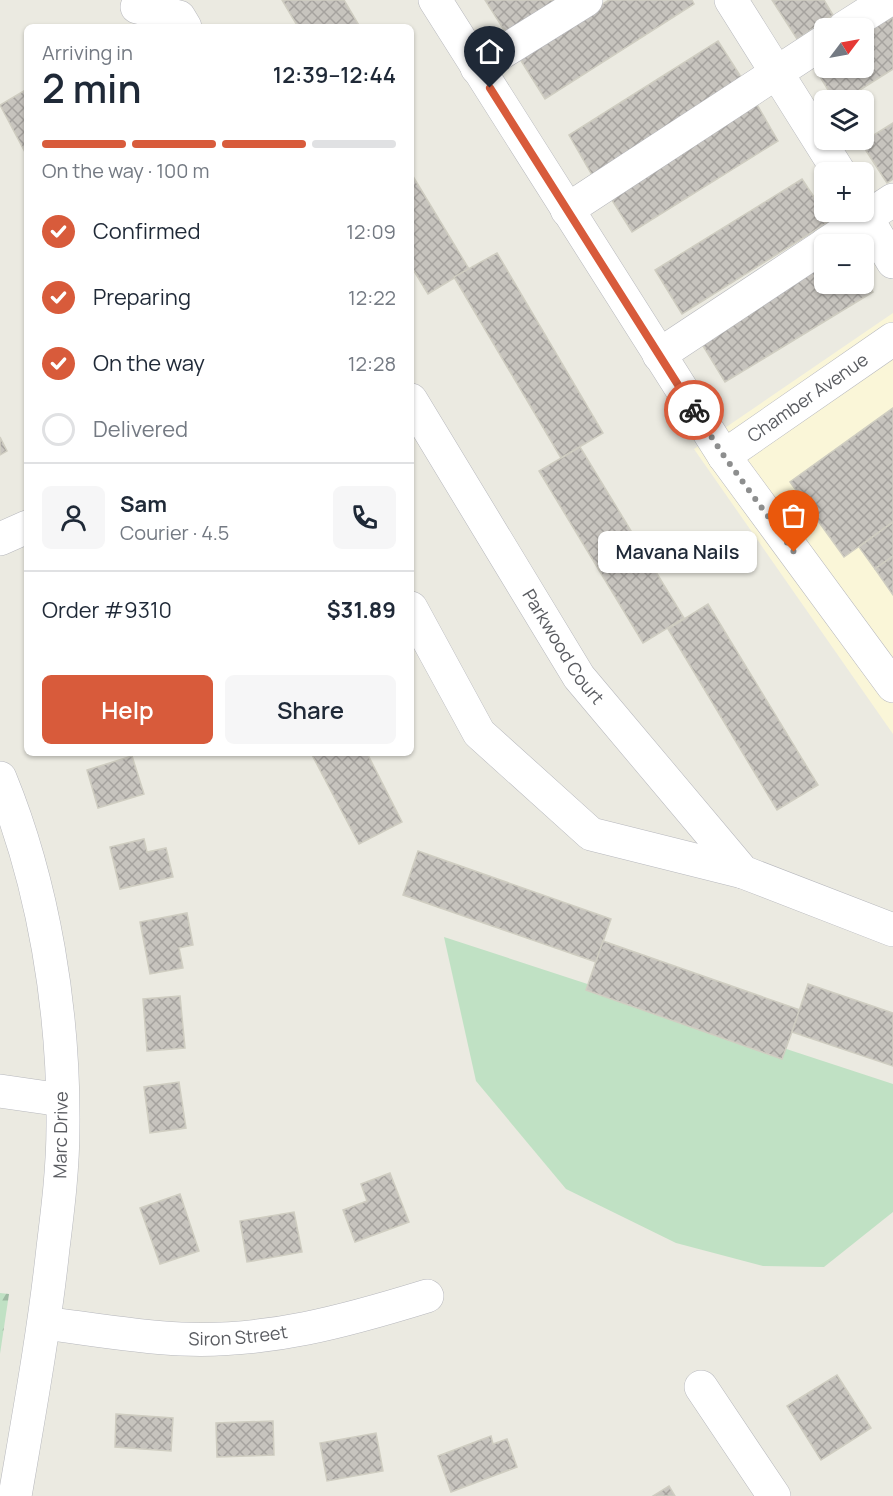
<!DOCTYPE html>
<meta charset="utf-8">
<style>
body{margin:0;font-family:Manrope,sans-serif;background:#f6f6f7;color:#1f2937;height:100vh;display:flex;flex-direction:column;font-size:22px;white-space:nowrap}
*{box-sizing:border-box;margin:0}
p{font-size:20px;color:#747a83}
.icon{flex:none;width:33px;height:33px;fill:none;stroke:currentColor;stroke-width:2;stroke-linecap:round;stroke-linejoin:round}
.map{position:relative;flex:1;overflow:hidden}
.details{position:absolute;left:24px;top:24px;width:390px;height:732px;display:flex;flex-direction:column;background:#fff;border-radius:9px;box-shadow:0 2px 4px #0004}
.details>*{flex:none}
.needle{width:39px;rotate:58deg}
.tools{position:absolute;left:814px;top:18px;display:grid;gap:12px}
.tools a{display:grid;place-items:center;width:60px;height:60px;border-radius:9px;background:#fff;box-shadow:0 2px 4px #0004;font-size:30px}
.pin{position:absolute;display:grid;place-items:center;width:51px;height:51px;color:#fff;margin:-62px -26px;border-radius:50% 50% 50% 0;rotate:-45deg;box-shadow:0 0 6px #0007}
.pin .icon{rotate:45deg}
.courier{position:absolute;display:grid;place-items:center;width:60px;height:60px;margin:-30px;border:4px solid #d85b3b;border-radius:50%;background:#fff;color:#222;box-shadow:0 2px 8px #0007}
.bubble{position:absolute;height:42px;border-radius:9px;background:#fff;box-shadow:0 2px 4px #0004;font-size:20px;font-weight:600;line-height:42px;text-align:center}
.head em{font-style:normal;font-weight:600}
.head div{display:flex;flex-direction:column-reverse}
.head{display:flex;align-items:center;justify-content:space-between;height:102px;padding:0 18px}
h1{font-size:39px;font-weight:600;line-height:45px}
.bar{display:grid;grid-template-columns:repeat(4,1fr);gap:9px 6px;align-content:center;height:72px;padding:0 18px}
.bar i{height:8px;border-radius:4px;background:#e0e1e3}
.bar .on{background:#d85b3b}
.bar p{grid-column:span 4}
.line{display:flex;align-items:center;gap:15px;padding:0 18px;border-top:2px solid #e0e1e3}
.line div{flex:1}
.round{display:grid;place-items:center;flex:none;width:63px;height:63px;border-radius:9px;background:#f6f6f7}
ol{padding:0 18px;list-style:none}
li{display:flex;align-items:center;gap:18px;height:66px}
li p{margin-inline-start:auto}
li .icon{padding:6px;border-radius:50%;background:#d85b3b;color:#fff;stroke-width:4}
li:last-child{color:#747a83}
li i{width:33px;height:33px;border:3px solid #e0e1e3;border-radius:50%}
.action{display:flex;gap:12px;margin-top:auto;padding:12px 18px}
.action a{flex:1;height:69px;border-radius:9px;background:#d85b3b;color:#fff;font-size:24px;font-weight:600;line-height:69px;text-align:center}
.action a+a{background:#f6f6f7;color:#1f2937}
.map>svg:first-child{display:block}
</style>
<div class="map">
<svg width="893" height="1496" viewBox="0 0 893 1496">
<defs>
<pattern id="forest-firs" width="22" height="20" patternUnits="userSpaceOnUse" patternTransform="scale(1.5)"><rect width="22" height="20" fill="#c0e1c4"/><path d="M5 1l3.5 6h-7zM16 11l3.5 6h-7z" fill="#9fbaa3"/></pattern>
<pattern id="building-cross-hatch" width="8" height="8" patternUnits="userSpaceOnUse" patternTransform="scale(1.5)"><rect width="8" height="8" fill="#c7c4be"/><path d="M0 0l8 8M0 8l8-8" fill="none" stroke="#a5a29e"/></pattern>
</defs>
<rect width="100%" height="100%" fill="#ebeae1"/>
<path fill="#faf6d8" d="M893,313V734L694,449Z"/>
<path fill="#c0e1c4" d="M444,937L893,1084V1212L824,1267L763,1266L676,1243L566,1189L476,1081Z"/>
<path fill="url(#forest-firs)" d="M0,1293L9,1294L0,1354Z"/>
<g fill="url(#building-cross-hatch)" stroke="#cfcdc1" stroke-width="1.5">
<path d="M282,0H344L360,27H298Z"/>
<path d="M485,0H558L506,33Z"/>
<path d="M609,0H692L694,4L545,99L518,56Z"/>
<path d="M772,0H824L833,15L797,39Z"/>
<path d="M893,14V69L844,100H834L813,65L825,58V68H864V33Z"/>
<path d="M718,41L743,80L592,175L569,135Z"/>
<path d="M27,89V156L0,105Z"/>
<path d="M756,103L778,141L632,232L610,197Z"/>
<path d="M893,123V179L887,183L861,143Z"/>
<path d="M411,173L469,269L428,294L411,266Z"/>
<path d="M802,179L830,221L682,314L655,270Z"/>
<path d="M497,253L603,433L561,458L454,277Z"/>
<path d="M825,262V284H864V278L873,292L725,382L700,341Z"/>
<path d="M893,408V522L844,557L790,482Z"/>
<path d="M0,437L7,451L0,455Z"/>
<path d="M580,447L684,618L643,643L539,471Z"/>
<path d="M893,522V556L875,569L859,547Z"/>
<path d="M893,556V595L875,569Z"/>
<path d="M708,604L818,785L777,810L668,629Z"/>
<path d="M311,753H367L402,822L359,844Z"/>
<path d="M132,756L144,794L98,808L87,770Z"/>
<path d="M144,839L147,852L166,848L173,877L120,889L110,847Z"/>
<path d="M418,851L611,919L596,962L403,895Z"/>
<path d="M187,913L193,945L179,948L183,968L150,974L140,922Z"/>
<path d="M603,941L800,1010L782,1059L586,990Z"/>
<path d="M808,984L893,1013V1066L792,1032Z"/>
<path d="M180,996L185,1048L147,1051L143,999Z"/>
<path d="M179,1082L186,1128L150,1133L144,1087Z"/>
<path d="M390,1173L409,1222L355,1242L343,1210L367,1201L361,1184Z"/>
<path d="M180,1194L199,1251L160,1264L140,1208Z"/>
<path d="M294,1212L302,1252L247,1262L240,1221Z"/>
<path d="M837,1375L871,1428L821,1460L787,1406Z"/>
<path d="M116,1414L173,1418L171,1451L115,1447Z"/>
<path d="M273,1421L274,1455L217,1457L216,1423Z"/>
<path d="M376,1433L383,1471L327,1481L320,1443Z"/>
<path d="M491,1436L493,1444L507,1439L517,1467L451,1492L438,1456Z"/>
<path d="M669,1486L675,1496H653Z"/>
</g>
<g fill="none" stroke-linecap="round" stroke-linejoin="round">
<defs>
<g id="minor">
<path d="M435,0L724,456L893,686"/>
<path d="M731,0L839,172"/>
<path d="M137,7L179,17L185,27"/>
<path d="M844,28L888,0"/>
<path d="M477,68L586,0"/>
<path d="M567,210L825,41"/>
<path d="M863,212L893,262"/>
<path d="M826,244L893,200"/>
<path d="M659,355L825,245"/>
<path id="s1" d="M411,400L579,677L743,872L893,930"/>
<path id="s2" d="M724,456L893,339"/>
<path d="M0,539L27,527"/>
<path d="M411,608L479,733L591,834L743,872"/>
<path d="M0,778C44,885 64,1011 63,1126C63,1167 58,1208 53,1248C44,1332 29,1414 15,1496"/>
<path d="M0,1091L62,1100"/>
<path id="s3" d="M45,1323C90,1329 135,1337 181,1339C267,1343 346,1321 427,1296"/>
<path d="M701,1387L774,1496"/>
</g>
</defs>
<use href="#minor" stroke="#b7b8bd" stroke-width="34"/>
<use href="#minor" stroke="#fff" stroke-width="33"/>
</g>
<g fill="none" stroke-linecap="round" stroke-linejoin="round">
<path stroke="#8d8e8e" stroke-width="6" stroke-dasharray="0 10.8" d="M694,410L724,456L794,552"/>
<path stroke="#d85b3b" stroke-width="8" d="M490,88L694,410"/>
</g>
<g text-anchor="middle" stroke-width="4.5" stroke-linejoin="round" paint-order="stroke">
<g font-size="18" fill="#5a5c61" stroke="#fff">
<text dy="6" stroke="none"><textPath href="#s2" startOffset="102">Chamber Avenue</textPath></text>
<text dy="6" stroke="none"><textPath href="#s1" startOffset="290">Parkwood Court</textPath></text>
<text transform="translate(61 1135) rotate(-89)" y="6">Marc Drive</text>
<text dy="6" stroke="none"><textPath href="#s3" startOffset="194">Siron Street</textPath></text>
</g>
</g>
</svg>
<div class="tools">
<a><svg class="needle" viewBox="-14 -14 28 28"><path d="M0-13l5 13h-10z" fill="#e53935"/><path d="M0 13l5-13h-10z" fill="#747a83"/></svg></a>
<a><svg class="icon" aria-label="layers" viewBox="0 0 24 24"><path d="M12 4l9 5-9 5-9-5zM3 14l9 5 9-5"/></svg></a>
<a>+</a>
<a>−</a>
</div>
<div class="pin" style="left:794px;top:552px;background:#ea580c"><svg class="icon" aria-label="bag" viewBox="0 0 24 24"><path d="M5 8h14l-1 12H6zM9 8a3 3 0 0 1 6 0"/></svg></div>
<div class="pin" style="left:490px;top:88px;background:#1f2937"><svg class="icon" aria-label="home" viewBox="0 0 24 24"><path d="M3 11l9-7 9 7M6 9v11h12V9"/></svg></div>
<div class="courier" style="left:694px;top:410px"><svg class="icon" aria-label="bike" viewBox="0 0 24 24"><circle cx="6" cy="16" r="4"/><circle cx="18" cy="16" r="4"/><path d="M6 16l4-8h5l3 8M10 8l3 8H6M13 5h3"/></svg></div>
<div class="bubble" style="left:598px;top:531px;width:159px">Mavana Nails</div>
<section class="details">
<div class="head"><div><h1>2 min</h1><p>Arriving in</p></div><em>12:39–12:44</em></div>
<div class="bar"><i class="on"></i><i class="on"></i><i class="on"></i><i></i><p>On the way · 100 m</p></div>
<ol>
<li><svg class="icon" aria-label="check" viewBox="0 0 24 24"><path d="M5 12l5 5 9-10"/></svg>Confirmed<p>12:09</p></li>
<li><svg class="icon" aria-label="check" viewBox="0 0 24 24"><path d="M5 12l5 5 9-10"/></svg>Preparing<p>12:22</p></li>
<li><svg class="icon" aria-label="check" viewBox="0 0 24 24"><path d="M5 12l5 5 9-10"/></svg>On the way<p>12:28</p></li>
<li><i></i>Delivered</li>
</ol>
<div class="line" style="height:108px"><a class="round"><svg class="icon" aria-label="person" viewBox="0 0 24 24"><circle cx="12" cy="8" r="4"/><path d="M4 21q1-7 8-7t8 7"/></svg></a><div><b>Sam</b><p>Courier · 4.5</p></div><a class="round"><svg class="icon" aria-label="phone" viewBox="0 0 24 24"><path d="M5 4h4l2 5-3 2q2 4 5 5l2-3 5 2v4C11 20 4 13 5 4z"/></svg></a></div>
<div class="line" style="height:78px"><div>Order #9310</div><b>$31.89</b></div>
<div class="action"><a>Help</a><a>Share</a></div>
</section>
</div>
